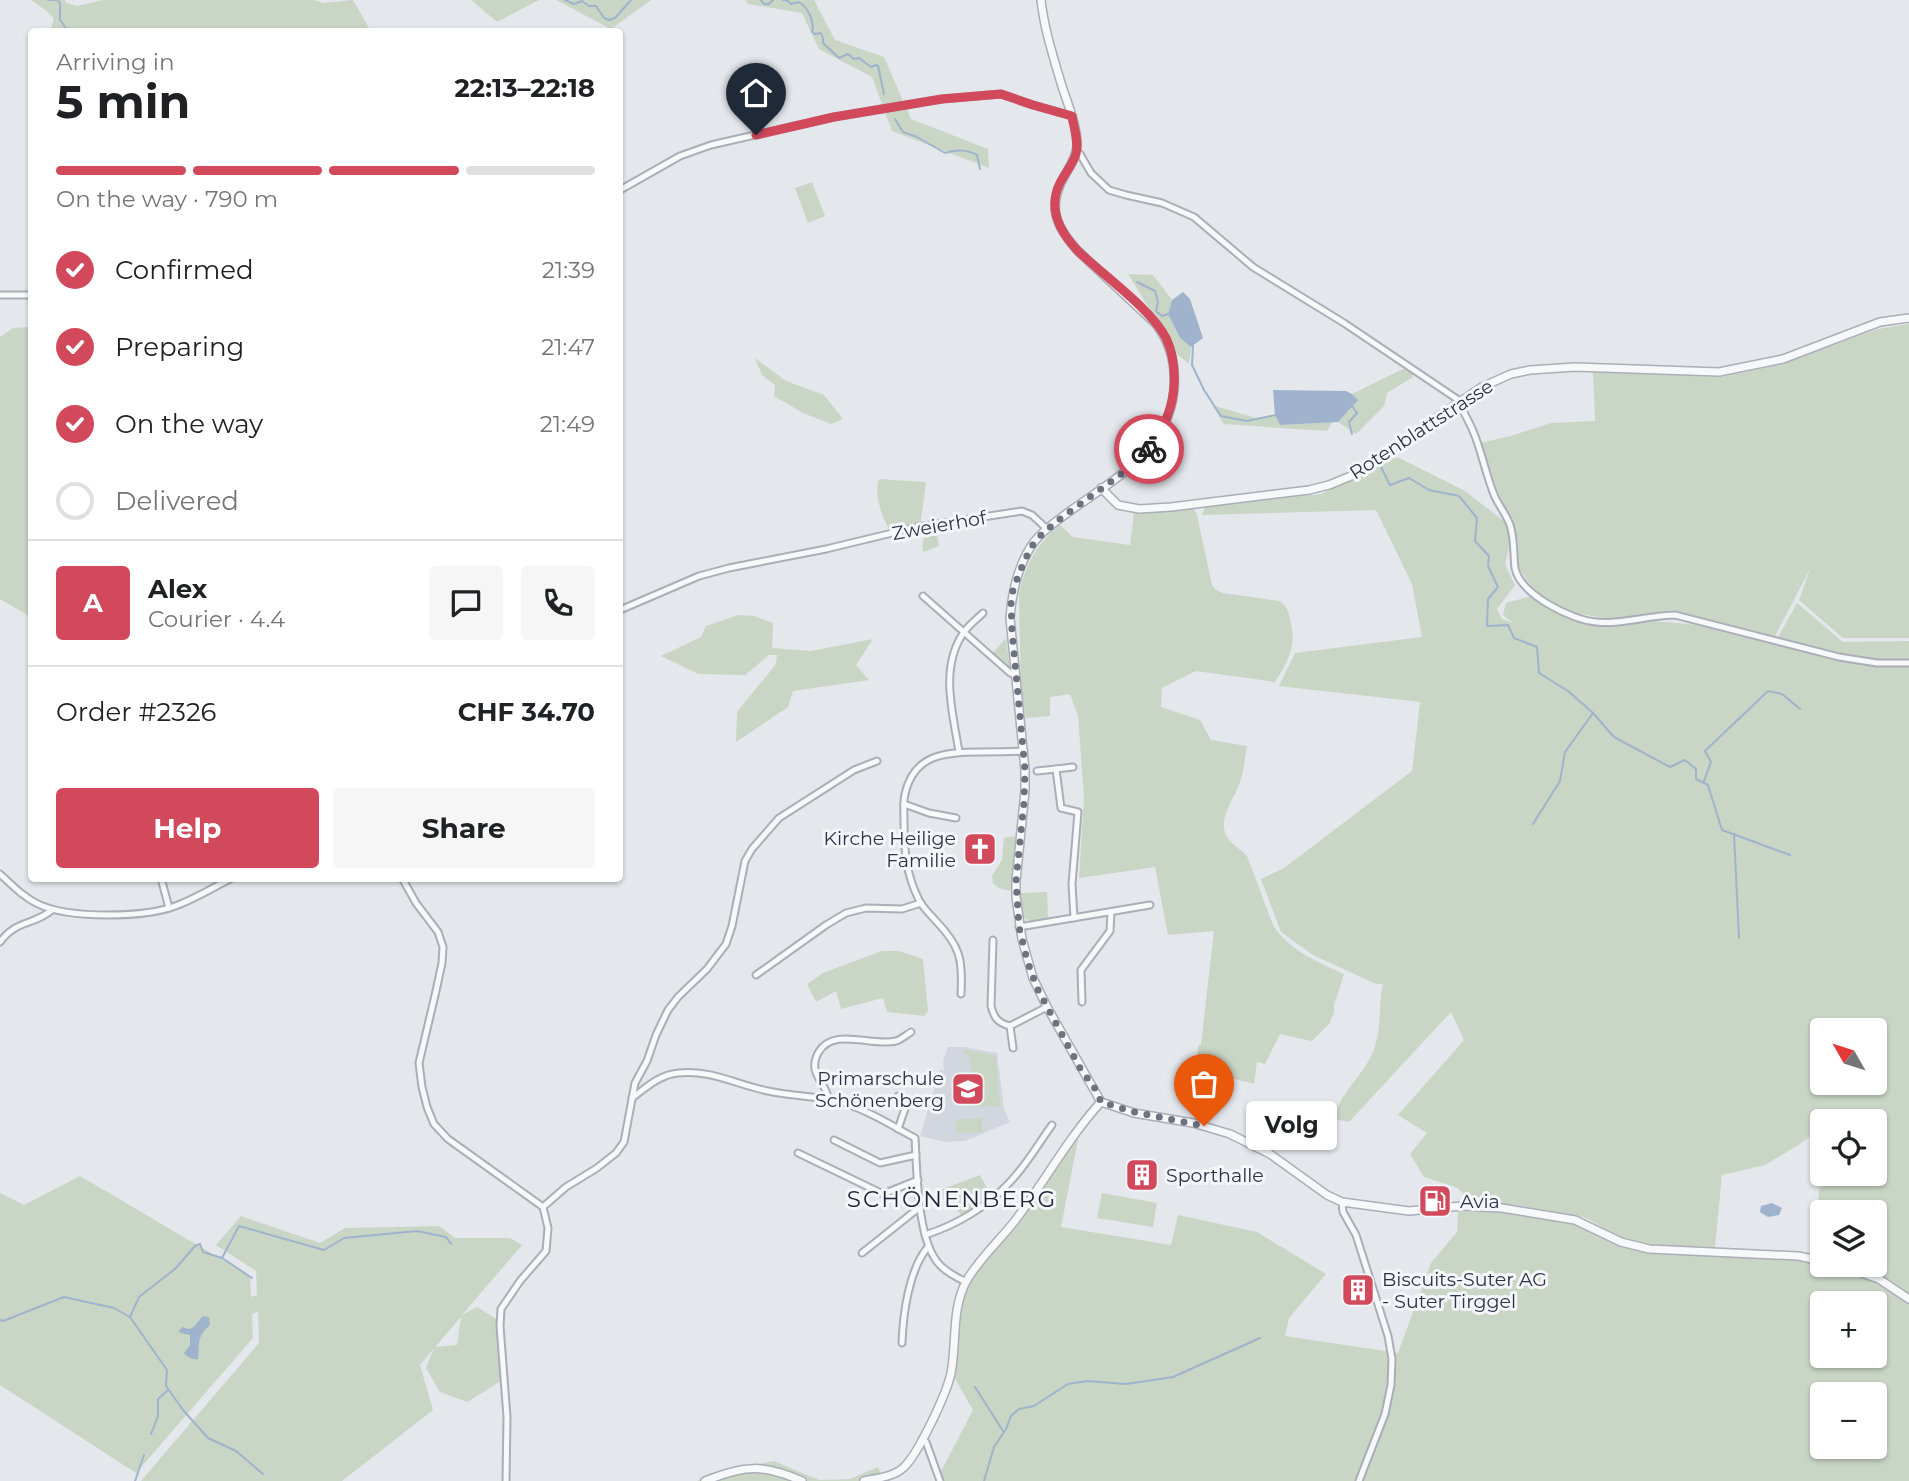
<!DOCTYPE html>
<meta charset="utf-8">
<style>
body{margin:0;font-family:Montserrat,sans-serif;background:#f6f6f6;color:#202124;height:100vh;display:flex;flex-direction:column;font-size:26px;white-space:nowrap}
*{box-sizing:border-box;margin:0}
p{font-size:23px;color:#757577}
.icon{flex:none;width:38px;height:38px;fill:none;stroke:currentColor;stroke-width:2;stroke-linecap:round;stroke-linejoin:round}
.map{position:relative;flex:1;overflow:hidden}
.sheet{position:absolute;left:28px;top:28px;width:595px;height:854px;display:flex;flex-direction:column;background:#fff;border-radius:7px;box-shadow:0 2px 5px #0004}
.sheet>*{flex:none}
.needle{width:46px;rotate:309deg}
.tools{position:absolute;left:1810px;top:1018px;display:grid;gap:14px}
.tools a{display:grid;place-items:center;width:77px;height:77px;border-radius:7px;background:#fff;box-shadow:0 2px 5px #0004;font-size:35px}
.pin{position:absolute;display:grid;place-items:center;width:60px;height:60px;color:#fff;margin:-72px -30px;border-radius:50% 50% 50% 0;rotate:-45deg;box-shadow:0 0 7px #0007}
.pin .icon{rotate:45deg}
.courier{position:absolute;display:grid;place-items:center;width:70px;height:70px;margin:-35px;border:5px solid #d1495b;border-radius:50%;background:#fff;color:#222;box-shadow:0 2px 9px #0007}
.bubble{position:absolute;height:49px;border-radius:7px;background:#fff;box-shadow:0 2px 5px #0004;font-size:23px;font-weight:700;line-height:49px;text-align:center}
.overview em{font-style:normal;font-weight:700}
.overview div{display:flex;flex-direction:column-reverse}
.overview{display:flex;align-items:center;justify-content:space-between;height:119px;padding:0 28px}
h1{font-size:46px;font-weight:700;line-height:52px}
.bar{display:grid;grid-template-columns:repeat(4,1fr);gap:10px 7px;align-content:center;height:84px;padding:0 28px}
.bar i{height:9px;border-radius:5px;background:#e0e0e0}
.bar .active{background:#d1495b}
.bar p{grid-column:span 4}
.line{display:flex;align-items:center;gap:18px;padding:0 28px;border-top:2px solid #e0e0e0}
.line div{flex:1}
.round{display:grid;place-items:center;flex:none;width:74px;height:74px;border-radius:7px;background:#f6f6f6}
ol{padding:0 28px;list-style:none}
li{display:flex;align-items:center;gap:21px;height:77px}
li p{margin-inline-start:auto}
li .icon{padding:7px;border-radius:50%;background:#d1495b;color:#fff;stroke-width:4}
li:last-child{color:#757577}
li i{width:38px;height:38px;border:4px solid #e0e0e0;border-radius:50%}
.action{display:flex;gap:14px;margin-top:auto;padding:14px 28px}
.action a{flex:1;height:80px;border-radius:7px;background:#d1495b;color:#fff;font-size:28px;font-weight:700;line-height:80px;text-align:center}
.action a+a{background:#f6f6f6;color:#202124}
.map>svg:first-child{display:block}
</style>
<div class="map">
<svg width="1909" height="1481" viewBox="0 0 1909 1481">
<rect width="100%" height="100%" fill="#e4e7ec"/>
<path fill="#d2d6de" d="M948,1047H964L997,1053L1004,1109L1010,1122L965,1141L945,1142L920,1136L940,1070H944L943,1060Z"/>
<g fill="#c9d6c5" fill-rule="evenodd">
<path d="M31,0H65L66,3L77,6L103,0H314L323,3L353,0L369,28L364,32L50,31L54,18L43,8Z"/>
<path d="M471,0H539L497,22Z"/>
<path d="M556,0H651L611,29Z"/>
<path d="M745,0H814L835,40L884,57L911,119L988,149L989,168L892,131L872,77L819,49L802,13L748,4Z"/>
<path d="M812,182L825,216L808,223L795,188Z"/>
<path d="M1128,274L1153,275L1172,300L1168,314L1180,338L1191,347L1189,364L1175,352L1164,326L1152,313Z"/>
<path d="M1909,324V638H1843L1799,600L1811,567L1775,636L1671,610L1609,619L1566,611L1533,589L1519,569L1518,541L1513,521L1499,495L1481,443L1514,435L1551,423L1595,421L1593,371L1721,377L1779,365L1878,329Z"/>
<path d="M31,327H32L31,617L0,599V337L13,328Z"/>
<path d="M755,358L786,381L824,395L843,419L831,424L803,413L774,396L775,385L762,375Z"/>
<path d="M1407,367L1412,372L1413,377L1387,393L1384,406L1356,434L1338,422L1357,400L1352,394Z"/>
<path d="M1212,405L1256,418L1275,415L1280,425L1332,422L1327,431L1224,424Z"/>
<path d="M1391,454L1465,491L1505,522L1510,542L1505,564L1515,585L1497,609L1502,619L1513,623L1503,615L1506,603L1531,596L1564,617L1602,627L1640,620L1701,625L1775,643L1797,603L1843,642L1909,641V1294L1880,1275L1849,1265H1874V1213H1822V1246L1818,1213L1819,1189L1836,1174H1874V1122H1822V1127L1800,1144L1765,1165L1722,1175L1715,1247L1664,1246L1622,1239L1586,1218L1523,1206L1467,1203L1462,1192L1456,1187L1424,1177L1410,1154L1427,1133L1398,1115L1464,1040L1451,1012L1349,1122L1335,1119C1337,1094 1366,1074 1374,1049C1382,1028 1378,1006 1383,984H1376L1313,955L1281,932L1261,879L1284,868L1412,771L1420,702L1279,686L1295,653L1422,637L1412,584L1376,510L1202,515L1205,506L1321,494L1367,470ZM1822,1031H1874V1083H1822Z"/>
<path d="M879,479L926,482L920,526L890,531C882,517 874,496 879,479Z"/>
<path d="M1193,508L1197,515L1212,585L1215,589L1223,593L1279,601C1286,605 1288,610 1290,619C1297,646 1289,660 1275,682L1196,671L1162,688L1161,707L1200,720L1211,740L1247,746C1245,757 1244,769 1241,779C1236,798 1213,822 1230,841C1235,847 1242,850 1247,856L1273,925C1288,950 1318,962 1344,974L1334,1005V1013L1329,1024L1312,1041L1280,1034L1265,1064L1257,1062L1254,1084L1198,1069V1045H1201L1214,931L1168,935L1155,867L1079,878L1084,798L1078,716L1070,694L1050,697V716L1026,718L1021,692L1019,593C1025,566 1038,542 1060,525L1073,537L1130,545L1134,512Z"/>
<path d="M932,532L934,535H937L939,546L923,552C922,542 922,536 932,532Z"/>
<path d="M738,615L754,616L773,623L772,648L811,651L873,639L856,665L869,680L793,691L788,707L736,742L737,712L776,664L777,655H769L745,675L698,674L661,656L701,637L706,626Z"/>
<path d="M1006,638L1010,669L1009,670L993,653Z"/>
<path d="M1015,836L1012,888L1009,891L999,888L993,884L992,876L1002,860L1004,838Z"/>
<path d="M1047,892L1048,919L1030,921L1024,918L1022,913L1020,893Z"/>
<path d="M882,951H899L923,959L928,1011L924,1016L887,1012L883,998L841,1009L836,991L816,1002L807,984L823,973Z"/>
<path d="M963,1049L996,1056L1000,1106L972,1107L970,1059Z"/>
<path d="M982,1118V1132L957,1133L956,1119Z"/>
<path d="M1080,1129L1061,1227L1171,1245L1178,1215L1257,1232L1326,1274L1289,1318L1285,1336L1398,1353L1431,1263L1457,1232L1458,1211L1499,1212L1560,1221L1576,1225L1617,1244L1644,1252L1793,1258L1822,1264V1265C1851,1266 1886,1286 1909,1303V1481H936L973,1410L953,1375L966,1282ZM1822,1304H1874V1356H1822ZM1822,1395H1874V1447H1822Z"/>
<path d="M980,1175L991,1196L963,1216L935,1192Z"/>
<path d="M80,1176L250,1276L251,1297L257,1295L256,1271L216,1245L241,1216L320,1243L345,1228L439,1226L455,1238H510L522,1245L462,1315L477,1307L501,1322L506,1378L467,1402L440,1392L426,1368L434,1348L420,1365L433,1410L342,1481H141L259,1343L258,1312L252,1314L253,1338L136,1473L0,1385V1193L24,1205ZM461,1317L457,1345L435,1347Z"/>
<path d="M1102,1193L1157,1203L1153,1227L1097,1218Z"/>
<path d="M774,1461L819,1480L850,1479L878,1467L884,1481H697L710,1473Z"/>
</g>
<g fill="#9fb4cc">
<path d="M1183,292L1190,299L1203,338L1191,347L1180,338L1168,314L1172,300Z"/>
<path d="M1273,390L1346,391L1352,394L1358,400L1338,422L1280,425L1275,415Z"/>
<path d="M1772,1203L1782,1208L1779,1215L1768,1217L1760,1212L1761,1206Z"/>
<path d="M203,1316L209,1317L210,1325C196,1338 200,1342 198,1359C192,1360 188,1358 184,1353L190,1345V1335L180,1333L179,1330L183,1327C194,1333 196,1322 203,1316Z"/>
</g>
<g fill="none" stroke-linecap="round" stroke-linejoin="round">
<g stroke="#9fb4cc" stroke-width="2">
<path d="M48,0H56"/>
<path d="M58,0L60,4V20L69,32"/>
<path d="M565,0L574,4L582,1L589,6H596L604,18L609,20L615,18L631,0"/>
<path d="M761,0L764,4H769L773,0"/>
<path d="M783,0L788,1L791,4L799,2C808,7 815,22 812,32L815,34L821,33L823,38V43L839,58L848,54L854,59L859,58L871,67L876,65L878,66L884,94"/>
<path d="M895,119L903,132L917,137L945,153C957,150 966,149 977,155L980,169"/>
<path d="M1137,282L1155,291L1158,302L1156,311L1162,316L1168,314"/>
<path d="M1193,345L1192,365L1204,390L1221,416L1247,421L1276,415"/>
<path d="M1351,406H1352L1357,413L1349,422L1352,434"/>
<path d="M1381,467L1390,485L1409,478L1429,490L1459,496L1477,518L1475,541L1489,556L1488,566L1498,587L1488,599L1487,626L1508,625L1514,638L1537,647L1539,673L1568,691L1593,713L1614,737L1670,767L1685,760L1696,769V779L1708,785L1722,830L1790,855"/>
<path d="M1704,781L1711,762L1705,751L1768,691L1782,694L1800,709"/>
<path d="M1533,824L1560,781L1565,752L1593,713"/>
<path d="M1734,834L1739,938"/>
<path d="M222,1258L252,1278"/>
<path d="M130,1317L139,1297L175,1269L195,1246L200,1244L203,1252L222,1258L239,1226L324,1250L344,1238L417,1231L446,1237L451,1244"/>
<path d="M0,1320L3,1321L64,1297L114,1308L130,1317L167,1370L166,1386L183,1410L208,1438L236,1451L263,1474"/>
<path d="M975,1387L1003,1431"/>
<path d="M151,1434L158,1416V1399L167,1391"/>
<path d="M135,1481L144,1455"/>
<path d="M984,1481L994,1447L1006,1429L1011,1416L1019,1409L1034,1406L1068,1384L1087,1381L1126,1384L1173,1377L1260,1338"/>
</g>
<defs>
<g id="minor">
<path d="M1076,151L1080,154L1091,173L1109,190L1126,195L1162,203L1194,217L1253,267L1344,323L1460,401"/>
<path d="M620,190L680,156L711,145L834,117L942,99L1001,94L1033,105L1072,116"/>
<path d="M0,295H32"/>
<path d="M1459,402C1463,412 1469,421 1473,431C1482,452 1486,476 1495,497C1500,507 1507,516 1510,525C1515,540 1513,553 1515,568C1520,594 1571,620 1596,622C1622,625 1649,615 1675,615L1839,657L1877,663H1909"/>
<path d="M923,596L1009,672L1016,676"/>
<path d="M620,610L699,576L729,568L826,549L917,527L1022,511L1032,515L1047,529"/>
<path d="M959,752C953,713 939,668 964,632C969,625 977,619 983,613"/>
<path d="M1073,767L1056,769L1061,808L1078,812L1072,884L1074,918"/>
<path d="M1037,771L1056,769"/>
<path d="M904,804L929,813L956,818"/>
<path d="M0,874C12,885 23,897 38,904C69,919 146,918 178,905C196,898 214,887 232,878"/>
<path d="M161,878L169,908"/>
<path d="M402,878L416,903L438,932L443,947L442,963L436,991L419,1063L422,1087L427,1107L434,1124L448,1139L543,1207L566,1187L597,1168L616,1153L624,1142L635,1083L647,1061L656,1035L668,1010L678,997L707,969L726,944L732,926L745,861L752,849L779,818L854,770L877,761"/>
<path d="M1019,927L1150,905"/>
<path d="M993,940L991,1006C994,1018 998,1023 1010,1026L1047,1007"/>
<path d="M0,942C17,919 33,926 52,910"/>
<path d="M756,975L826,925L846,913L866,908L902,909L921,903"/>
<path d="M961,994C963,959 960,946 936,921C930,914 923,908 919,900C906,874 904,850 904,821C904,813 903,803 905,794C914,754 945,752 981,752C995,752 1010,752 1024,751"/>
<path d="M1082,1002L1081,970L1110,931L1111,912"/>
<path d="M1010,1026L1013,1048"/>
<path d="M898,1096L908,1100L898,1129"/>
<path d="M632,1098C647,1087 659,1075 678,1073C709,1069 738,1085 768,1091C791,1096 815,1096 837,1101C864,1108 891,1125 915,1138C917,1171 917,1240 939,1264C946,1272 956,1277 966,1282"/>
<path d="M828,1099C828,1088 817,1080 815,1069C814,1064 816,1057 818,1053C833,1026 871,1047 896,1041C902,1039 906,1035 911,1032"/>
<path d="M908,1100L924,1104"/>
<path d="M834,1140L880,1163L916,1155"/>
<path d="M798,1153L883,1194L918,1180"/>
<path d="M1342,1202L1343,1212L1356,1235L1388,1336L1392,1359L1391,1385L1385,1414L1359,1481"/>
<path d="M925,1235C956,1225 987,1207 1009,1183C1026,1166 1038,1144 1052,1125"/>
<path d="M862,1253L920,1207"/>
<path d="M902,1343C903,1314 909,1269 928,1247"/>
<path d="M922,1439L926,1442L940,1481"/>
<path d="M506,1481L507,1417L500,1326L501,1309L520,1281L546,1251L548,1228L543,1207"/>
</g>
<g id="tertiary">
<path d="M1041,0C1044,28 1053,56 1061,83C1067,103 1077,124 1077,145C1077,156 1070,166 1065,175C1047,206 1055,226 1078,251L1156,324C1171,344 1176,365 1174,389C1169,450 1115,479 1070,511C1058,520 1044,529 1034,542C1018,564 1012,591 1010,618L1025,770V791L1016,881V897L1022,939L1033,978L1047,1007L1101,1102"/>
<path d="M1101,488L1118,505L1139,509L1171,507L1309,490L1329,485L1351,476L1482,387L1511,374L1530,370L1575,367L1719,372L1783,359L1880,322L1909,318"/>
<path d="M1101,1102L1134,1113L1193,1123L1230,1134L1270,1154L1327,1195L1342,1202L1409,1211L1462,1206L1502,1208L1575,1220L1621,1242L1649,1249L1798,1256L1822,1261"/>
<path d="M1838,1265L1879,1279L1909,1299"/>
<path d="M705,1481C745,1465 763,1464 802,1481"/>
<path d="M864,1481C877,1478 893,1477 903,1468C918,1455 947,1393 951,1373C957,1343 951,1308 967,1280C979,1259 999,1241 1014,1222C1044,1183 1068,1138 1101,1102"/>
</g>
</defs>
<use href="#minor" stroke="#a9aeb7" stroke-width="9"/>
<use href="#tertiary" stroke="#a9aeb7" stroke-width="10"/>
<use href="#minor" stroke="#f7f8fa" stroke-width="5"/>
<use href="#tertiary" stroke="#f7f8fa" stroke-width="7"/>
</g>
<g fill="none" stroke-linecap="round" stroke-linejoin="round">
<path stroke="#6c737f" stroke-width="7" stroke-dasharray="0 12.6" d="M1149,449L1127,470L1061,518L1042,534L1031,547L1020,571L1013,590L1011,602L1012,631L1025,770L1024,802L1016,881L1019,927L1027,960L1037,988L1080,1068L1096,1090L1101,1102L1134,1112L1204,1126"/>
<path stroke="#d1495b" stroke-width="9" d="M756,135L834,117L942,99L1001,94L1033,105L1072,116C1074,128 1079,141 1076,154C1073,164 1065,173 1060,183C1047,209 1060,232 1078,251C1103,275 1151,309 1166,338C1173,353 1175,369 1174,385C1173,409 1163,430 1149,449"/>
</g>
<defs>
<symbol id="church-square" viewBox="-11 -11 22 22"><rect x="-9" y="-9" width="18" height="18" rx="4" fill="#d1495b" stroke="#f4f6f9"/><path d="M-1.2-6h2.4v3.5h3.3v2.4h-3.3V6h-2.4V-.1h-3.3v-2.4h3.3Z" fill="#fff"/></symbol>
<symbol id="school-square" viewBox="-11 -11 22 22"><rect x="-9" y="-9" width="18" height="18" rx="4" fill="#d1495b" stroke="#f4f6f9"/><path d="M0-5L7-2L0 1L-7-2ZM-4 1L0 2.5L4 1V4Q0 6-4 4Z" fill="#fff"/></symbol>
<symbol id="building-square" viewBox="-11 -11 22 22"><rect x="-9" y="-9" width="18" height="18" rx="4" fill="#d1495b" stroke="#f4f6f9"/><path d="M-4-6H4V6H1V3H-1V6H-4ZM-2.5-4.3h1.7v1.8h-1.7ZM.8-4.3h1.7v1.8H.8ZM-2.5-1h1.7V.8h-1.7ZM.8-1h1.7V.8H.8Z" fill="#fff"/></symbol>
<symbol id="fuel-square" viewBox="-11 -11 22 22"><rect x="-9" y="-9" width="18" height="18" rx="4" fill="#d1495b" stroke="#f4f6f9"/><path d="M-5.5-6h7V0h2V4h1.3V-2.5L3-4.5l.8-.8L6-3V5H2.5V1h-1V6h-7ZM-4.2-4.7v3.2H.2V-4.7Z" fill="#fff"/></symbol>
</defs>
<g fill-rule="evenodd">
<use href="#church-square" x="961" y="830" width="38" height="38"/>
<use href="#school-square" x="949" y="1070" width="38" height="38"/>
<use href="#building-square" x="1123" y="1156" width="38" height="38"/>
<use href="#fuel-square" x="1416" y="1182" width="38" height="38"/>
<use href="#building-square" x="1339" y="1271" width="38" height="38"/>
</g>
<g text-anchor="middle" stroke-width="6" stroke-linejoin="round" paint-order="stroke">
<g font-size="19" fill="#2b3445" stroke="#f4f6f9">
<text transform="translate(1421 429) rotate(-33)" y="7">Rotenblattstrasse</text>
<text transform="translate(939 525) rotate(-10)" y="7">Zweierhof</text>
</g>
<g font-size="19" fill="#2b3445" stroke="#f4f6f9" text-anchor="start">
<text x="956" y="845" text-anchor="end">Kirche Heilige<tspan x="956" dy="22">Familie</tspan></text>
<text x="944" y="1085" text-anchor="end">Primarschule<tspan x="944" dy="22">Schönenberg</tspan></text>
<text x="1166" y="1182">Sporthalle</text>
<text x="1460" y="1208">Avia</text>
<text x="1382" y="1286">Biscuits-Suter AG<tspan x="1382" dy="22">- Suter Tirggel</tspan></text>
</g>
<g font-size="23" letter-spacing="2" fill="#1d2536" stroke="#f4f6f9">
<text x="952" y="1207">SCHÖNENBERG</text>
</g>
</g>
</svg>
<div class="tools">
<a><svg class="needle" viewBox="-14 -14 28 28"><path d="M0-13l5 13h-10z" fill="#e53935"/><path d="M0 13l5-13h-10z" fill="#757577"/></svg></a>
<a><svg class="icon" aria-label="locate" viewBox="0 0 24 24"><circle cx="12" cy="12" r="6"/><path d="M12 2v4M12 18v4M2 12h4M18 12h4"/></svg></a>
<a><svg class="icon" aria-label="layers" viewBox="0 0 24 24"><path d="M12 4l9 5-9 5-9-5zM3 14l9 5 9-5"/></svg></a>
<a>+</a>
<a>−</a>
</div>
<div class="pin" style="left:1204px;top:1126px;background:#ea580c"><svg class="icon" aria-label="bag" viewBox="0 0 24 24"><path d="M5 8h14l-1 12H6zM9 8a3 3 0 0 1 6 0"/></svg></div>
<div class="pin" style="left:756px;top:135px;background:#1f2937"><svg class="icon" aria-label="home" viewBox="0 0 24 24"><path d="M3 11l9-7 9 7M6 9v11h12V9"/></svg></div>
<div class="courier" style="left:1149px;top:449px"><svg class="icon" aria-label="bike" viewBox="0 0 24 24"><circle cx="6" cy="16" r="4"/><circle cx="18" cy="16" r="4"/><path d="M6 16l4-8h5l3 8M10 8l3 8H6M13 5h3"/></svg></div>
<div class="bubble" style="left:1246px;top:1101px;width:91px">Volg</div>
<section class="sheet">
<div class="overview"><div><h1>5 min</h1><p>Arriving in</p></div><em>22:13–22:18</em></div>
<div class="bar"><i class="active"></i><i class="active"></i><i class="active"></i><i></i><p>On the way · 790 m</p></div>
<ol>
<li><svg class="icon" aria-label="check" viewBox="0 0 24 24"><path d="M5 12l5 5 9-10"/></svg>Confirmed<p>21:39</p></li>
<li><svg class="icon" aria-label="check" viewBox="0 0 24 24"><path d="M5 12l5 5 9-10"/></svg>Preparing<p>21:47</p></li>
<li><svg class="icon" aria-label="check" viewBox="0 0 24 24"><path d="M5 12l5 5 9-10"/></svg>On the way<p>21:49</p></li>
<li><i></i>Delivered</li>
</ol>
<div class="line" style="height:126px"><b class="round" style="background:#d1495b;color:#fff">A</b><div><b>Alex</b><p>Courier · 4.4</p></div><a class="round"><svg class="icon" aria-label="chat" viewBox="0 0 24 24"><path d="M4 5h16v11H9l-5 4z"/></svg></a><a class="round"><svg class="icon" aria-label="phone" viewBox="0 0 24 24"><path d="M5 4h4l2 5-3 2q2 4 5 5l2-3 5 2v4C11 20 4 13 5 4z"/></svg></a></div>
<div class="line" style="height:91px"><div>Order #2326</div><b>CHF 34.70</b></div>
<div class="action"><a>Help</a><a>Share</a></div>
</section>
</div>
